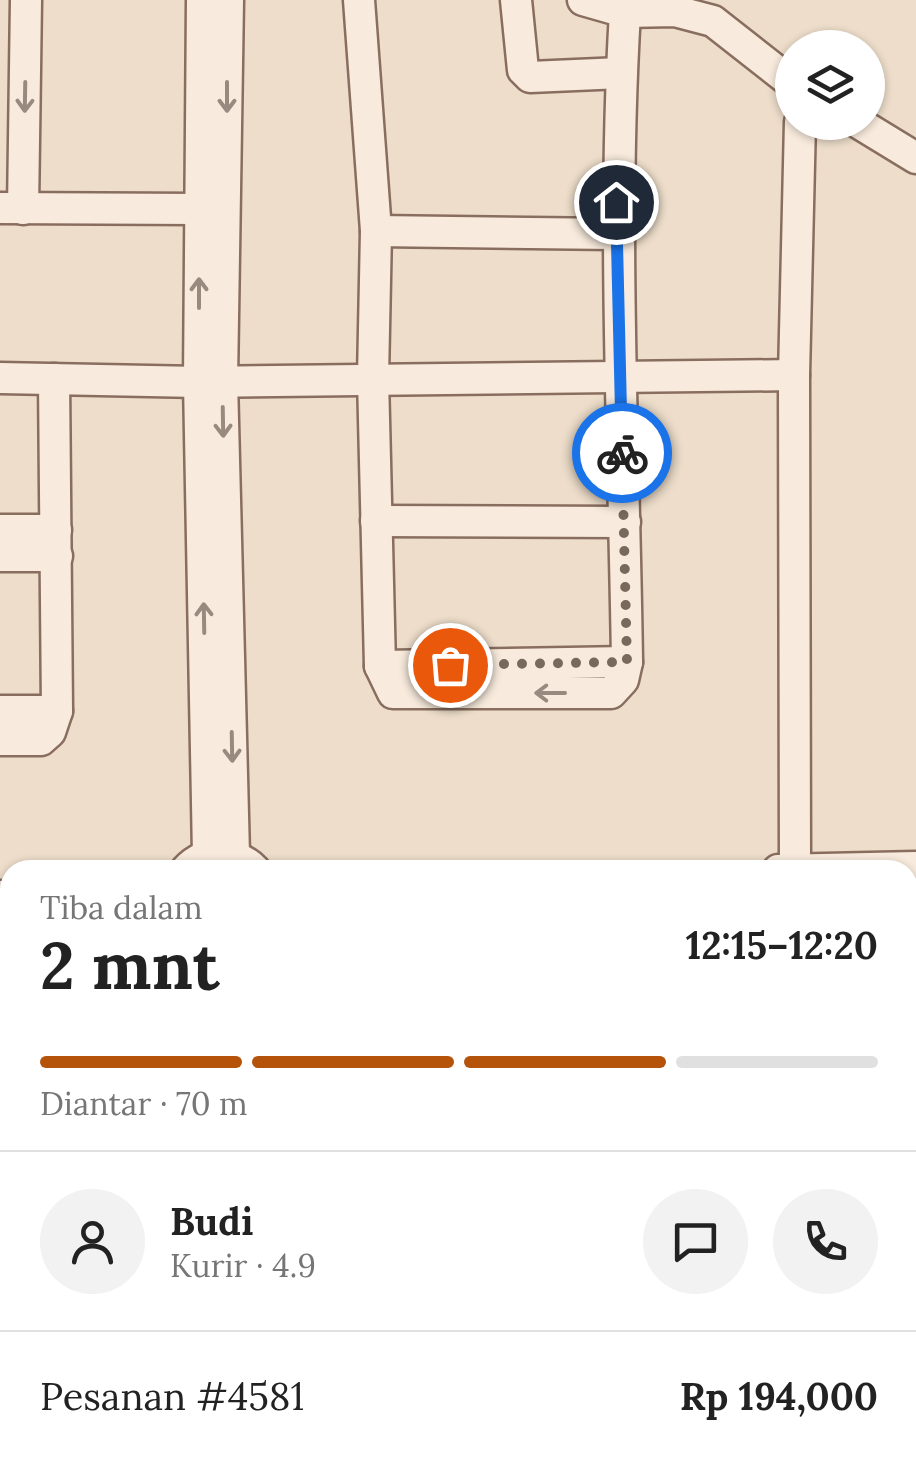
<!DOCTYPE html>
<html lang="id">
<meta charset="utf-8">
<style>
body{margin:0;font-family:Lora,serif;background:#f2f2f2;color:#222;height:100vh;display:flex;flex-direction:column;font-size:38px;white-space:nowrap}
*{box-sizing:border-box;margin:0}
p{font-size:32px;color:#767676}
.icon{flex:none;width:55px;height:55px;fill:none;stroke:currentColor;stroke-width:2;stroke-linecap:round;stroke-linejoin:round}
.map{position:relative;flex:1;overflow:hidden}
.details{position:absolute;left:0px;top:860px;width:918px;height:620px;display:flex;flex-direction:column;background:#fff;border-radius:30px 30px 0 0;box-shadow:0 2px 8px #0004}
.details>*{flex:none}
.tools{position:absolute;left:775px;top:30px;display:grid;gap:20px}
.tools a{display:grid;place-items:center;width:110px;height:110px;border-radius:50%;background:#fff;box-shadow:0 2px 8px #0004;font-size:50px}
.pin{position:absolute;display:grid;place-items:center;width:85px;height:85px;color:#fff;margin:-42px;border:5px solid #fff;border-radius:50%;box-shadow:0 2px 10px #0007}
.courier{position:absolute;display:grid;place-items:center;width:100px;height:100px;margin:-50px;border:8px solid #1a73e8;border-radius:50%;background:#fff;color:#222;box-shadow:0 2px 12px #0007}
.headline em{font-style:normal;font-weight:700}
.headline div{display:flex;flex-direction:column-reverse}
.headline{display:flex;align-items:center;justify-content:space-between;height:170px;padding:0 40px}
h1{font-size:65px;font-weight:700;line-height:75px}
.bar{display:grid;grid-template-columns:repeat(4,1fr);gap:15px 10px;align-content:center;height:120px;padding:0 40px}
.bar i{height:12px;border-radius:8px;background:#e0e0e0}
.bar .current{background:#b45309}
.bar p{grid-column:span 4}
.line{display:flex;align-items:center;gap:25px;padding:0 40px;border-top:2px solid #e0e0e0}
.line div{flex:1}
.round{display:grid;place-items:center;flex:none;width:105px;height:105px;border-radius:52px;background:#f2f2f2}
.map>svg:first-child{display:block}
</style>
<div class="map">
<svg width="916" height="1480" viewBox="0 0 916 1480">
<rect width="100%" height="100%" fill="#edddca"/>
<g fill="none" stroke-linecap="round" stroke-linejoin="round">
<defs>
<g id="street">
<path d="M202,0L199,382L208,855"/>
<path d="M228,0L222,381L234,855"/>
<path d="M359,0L376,231L373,378L380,666L393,693H611L623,680L627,662C624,445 612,230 625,12"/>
<path d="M516,0L523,70L530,77L621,73"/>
<path d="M583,0L625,12L675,11L713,21L792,83"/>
<path d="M857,122L916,158"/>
<path d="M0,208L199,209"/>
<path d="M23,209L26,0"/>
<path d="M376,231L615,234"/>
<path d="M0,378L199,382L794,375"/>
<path d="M376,521L625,522"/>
<path d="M0,530H56"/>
<path d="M0,556H57"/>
<path d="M380,666L627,662"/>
<path d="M0,711H57"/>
<path d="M0,740H41L50,732L57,711L54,379"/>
<path d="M186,870C206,849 235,850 255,870"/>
<path d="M778,870L916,867"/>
<path d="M795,870L794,375L800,122"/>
<path d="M0,896H10"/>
<path d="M908,905H916"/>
<path d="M0,1059H10"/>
<path d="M0,1090H10"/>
<path d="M0,1407L10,1414"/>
<path d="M123,1470L150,1480"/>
<path d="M53,1480L61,1470"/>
<path d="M256,1480L259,1470"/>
<path d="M672,1480L680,1470"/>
</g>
</defs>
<use href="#street" stroke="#896e5f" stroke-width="35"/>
<use href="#street" stroke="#f8ebdd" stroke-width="30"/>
</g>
<defs><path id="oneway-shaft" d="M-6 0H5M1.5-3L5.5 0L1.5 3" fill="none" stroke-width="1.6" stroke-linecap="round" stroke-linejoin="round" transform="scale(2.5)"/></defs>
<g stroke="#998a7f">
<use href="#oneway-shaft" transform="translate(25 97) rotate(91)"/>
<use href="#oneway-shaft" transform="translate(227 97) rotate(90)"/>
<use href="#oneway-shaft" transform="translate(199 293) rotate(-90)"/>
<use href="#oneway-shaft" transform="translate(223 422) rotate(89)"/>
<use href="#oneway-shaft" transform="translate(204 618) rotate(-91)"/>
<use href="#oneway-shaft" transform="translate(550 693) rotate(-180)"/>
<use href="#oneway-shaft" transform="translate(232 747) rotate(89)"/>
</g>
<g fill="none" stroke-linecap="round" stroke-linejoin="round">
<path stroke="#79685c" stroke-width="10" stroke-dasharray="0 18" d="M450,665L627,662L622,453"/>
<path stroke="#1a73e8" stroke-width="12" d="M616,202L622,453"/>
</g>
</svg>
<div class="tools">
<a><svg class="icon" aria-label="layers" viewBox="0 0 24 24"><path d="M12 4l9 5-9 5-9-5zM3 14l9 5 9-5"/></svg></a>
</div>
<div class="pin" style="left:450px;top:665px;background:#ea580c"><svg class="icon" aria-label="bag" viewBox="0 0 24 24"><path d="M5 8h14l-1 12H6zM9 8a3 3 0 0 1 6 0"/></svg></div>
<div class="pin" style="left:616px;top:202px;background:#1f2937"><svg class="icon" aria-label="home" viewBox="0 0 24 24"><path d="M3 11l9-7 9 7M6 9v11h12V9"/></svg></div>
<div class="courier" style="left:622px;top:453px"><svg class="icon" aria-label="bike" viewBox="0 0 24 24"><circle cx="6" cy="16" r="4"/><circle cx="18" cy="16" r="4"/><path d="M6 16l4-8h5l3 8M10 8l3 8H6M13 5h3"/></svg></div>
<section class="details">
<div class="headline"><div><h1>2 mnt</h1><p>Tiba dalam</p></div><em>12:15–12:20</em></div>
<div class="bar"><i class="current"></i><i class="current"></i><i class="current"></i><i></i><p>Diantar · 70 m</p></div>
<div class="line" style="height:180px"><a class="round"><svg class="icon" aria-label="person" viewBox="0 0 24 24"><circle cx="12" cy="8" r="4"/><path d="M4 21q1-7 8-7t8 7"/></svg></a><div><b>Budi</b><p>Kurir · 4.9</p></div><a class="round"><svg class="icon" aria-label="chat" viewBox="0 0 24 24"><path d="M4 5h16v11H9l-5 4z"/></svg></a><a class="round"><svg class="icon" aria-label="phone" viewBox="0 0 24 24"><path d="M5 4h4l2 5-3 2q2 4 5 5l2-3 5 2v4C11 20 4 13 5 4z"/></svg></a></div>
<div class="line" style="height:130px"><div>Pesanan #4581</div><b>Rp 194,000</b></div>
</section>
</div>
